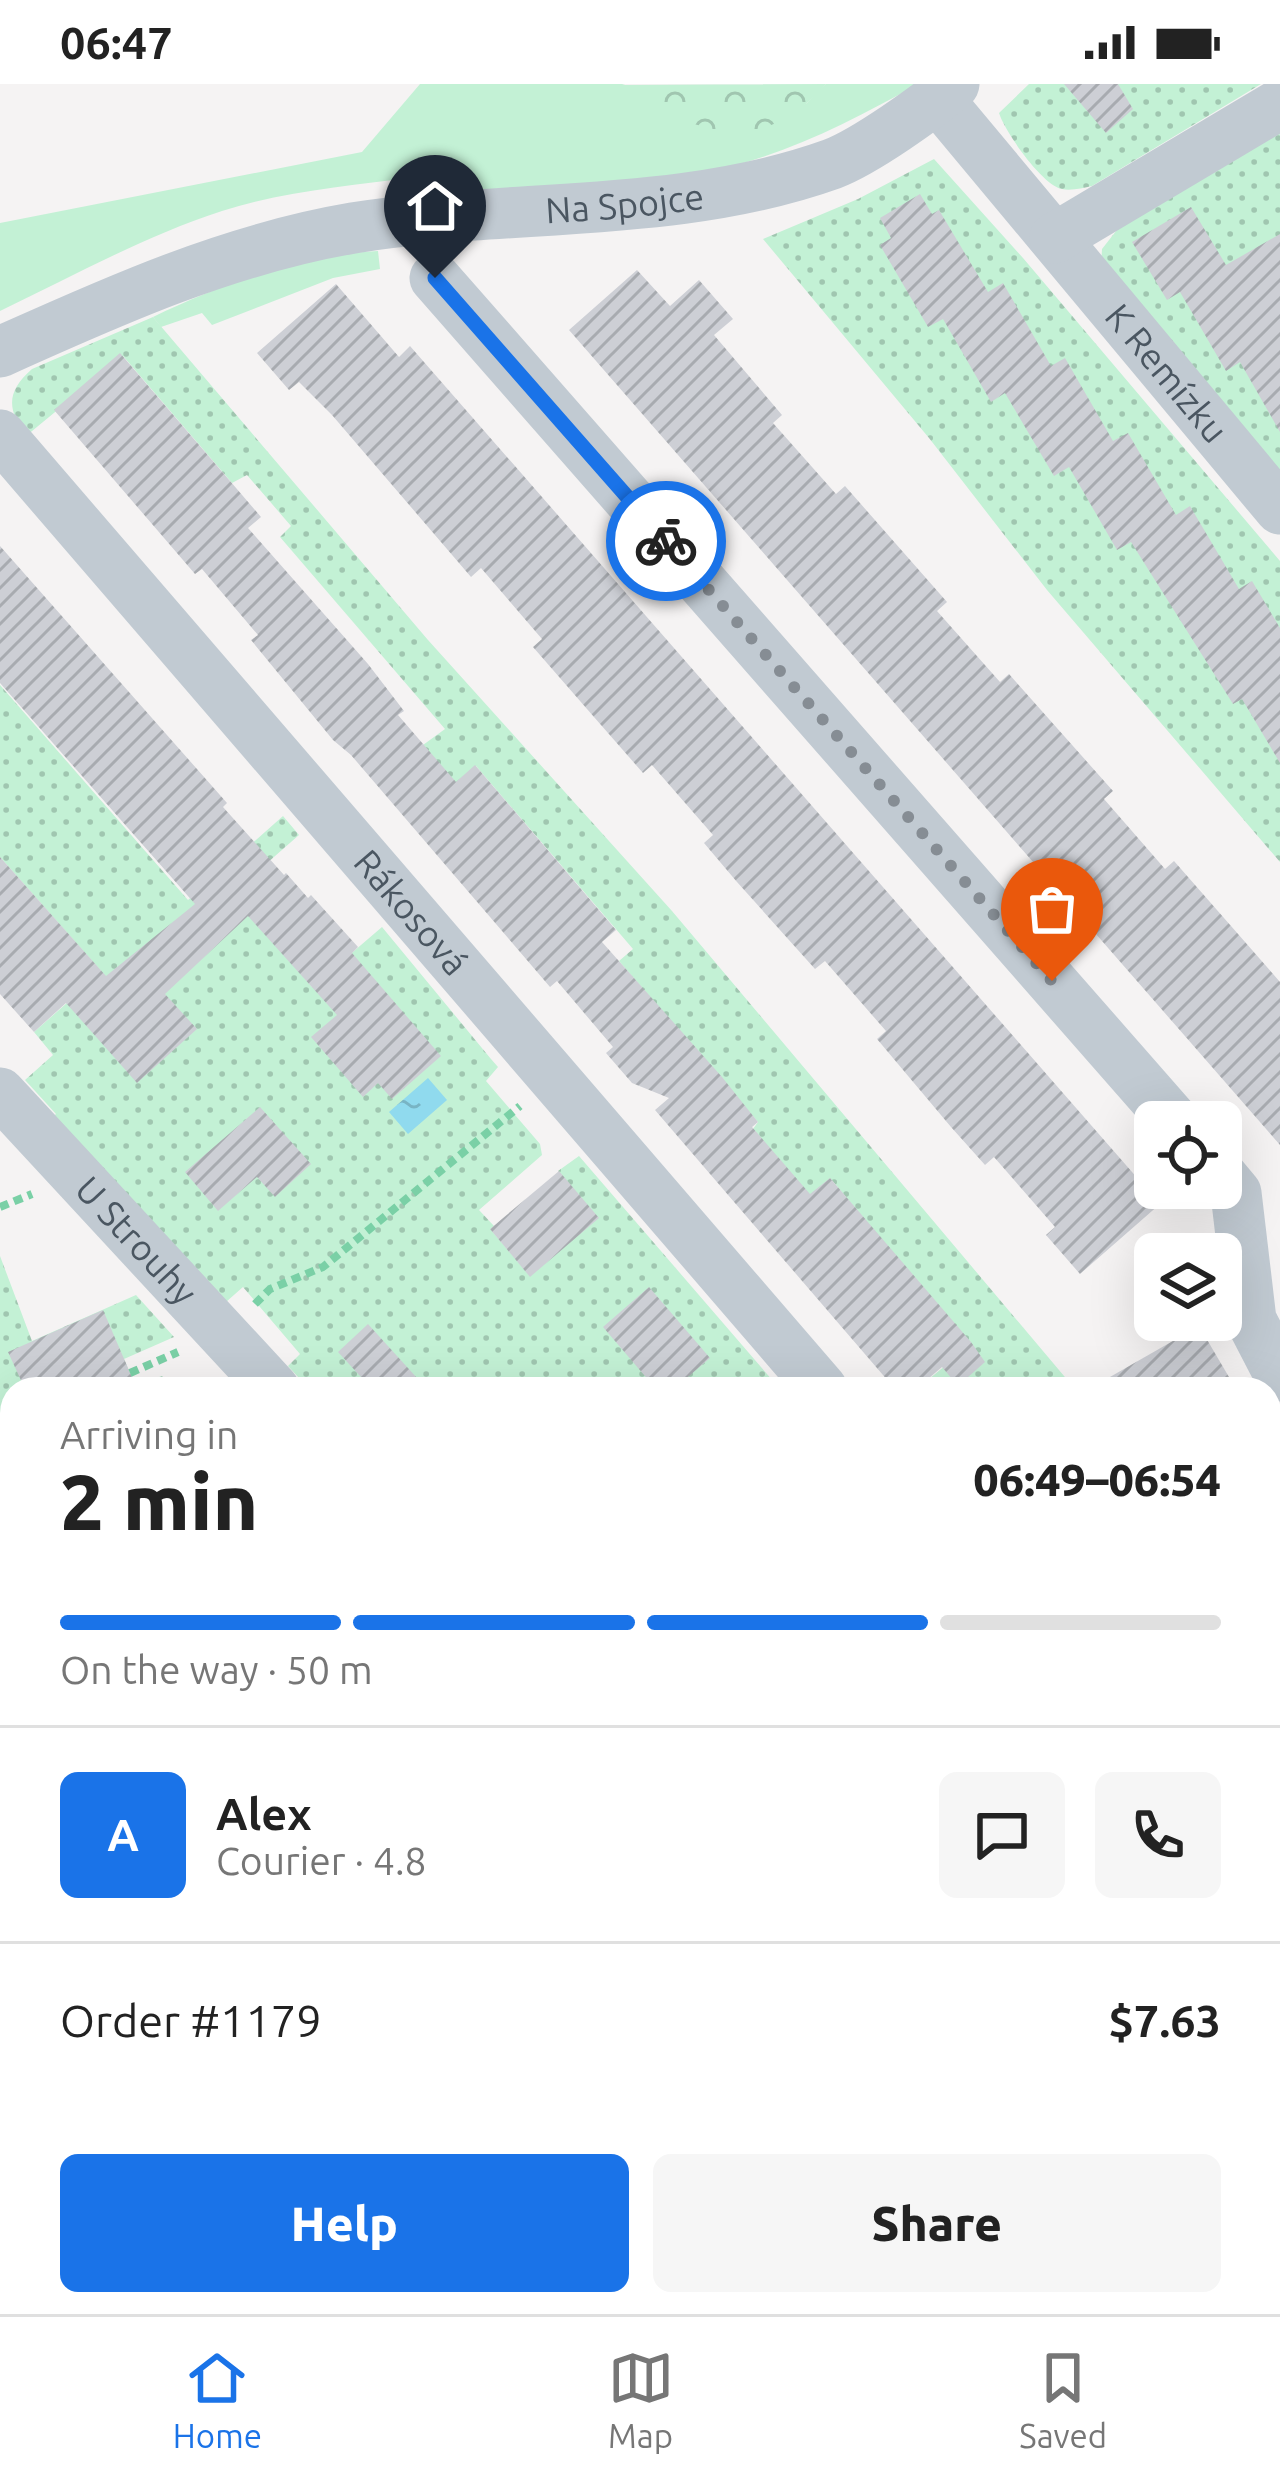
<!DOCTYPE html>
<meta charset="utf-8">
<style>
body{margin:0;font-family:Ubuntu,sans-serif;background:#f6f6f6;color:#222;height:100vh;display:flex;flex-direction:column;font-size:45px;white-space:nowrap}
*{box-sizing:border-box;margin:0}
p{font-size:39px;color:#767676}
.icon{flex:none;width:66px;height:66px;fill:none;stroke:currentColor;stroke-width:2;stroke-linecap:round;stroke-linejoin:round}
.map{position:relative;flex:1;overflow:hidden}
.sheet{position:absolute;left:0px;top:1293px;width:1281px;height:939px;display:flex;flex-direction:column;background:#fff;border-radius:36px 36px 0 0;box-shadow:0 12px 48px #0002}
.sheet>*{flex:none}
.controls{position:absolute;left:1134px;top:1017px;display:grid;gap:24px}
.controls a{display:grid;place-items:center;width:108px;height:108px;border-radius:18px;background:#fff;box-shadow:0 12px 48px #0002;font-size:60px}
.pin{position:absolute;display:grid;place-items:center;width:102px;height:102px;color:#fff;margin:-123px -51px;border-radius:50% 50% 50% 0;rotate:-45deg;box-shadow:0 0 12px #0007}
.pin .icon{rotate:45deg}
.courier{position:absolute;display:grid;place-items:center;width:120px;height:120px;margin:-60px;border:9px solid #1a73e8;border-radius:50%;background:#fff;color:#222;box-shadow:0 3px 15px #0007}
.headline em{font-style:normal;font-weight:800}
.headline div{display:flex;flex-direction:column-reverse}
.headline{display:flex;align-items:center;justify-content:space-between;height:204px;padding:0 60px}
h1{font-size:78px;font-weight:800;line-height:90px}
.bar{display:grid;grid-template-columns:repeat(4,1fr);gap:18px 12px;align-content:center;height:144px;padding:0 60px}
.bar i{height:15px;border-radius:9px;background:#e0e0e0}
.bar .active{background:#1a73e8}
.bar p{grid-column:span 4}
.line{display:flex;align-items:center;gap:30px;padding:0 60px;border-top:3px solid #e0e0e0}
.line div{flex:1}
.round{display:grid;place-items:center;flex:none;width:126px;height:126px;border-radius:18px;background:#f6f6f6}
.action{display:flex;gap:24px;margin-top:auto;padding:24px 60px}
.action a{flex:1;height:138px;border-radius:18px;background:#1a73e8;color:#fff;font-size:48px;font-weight:800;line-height:138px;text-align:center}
.action a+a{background:#f6f6f6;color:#222}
.status{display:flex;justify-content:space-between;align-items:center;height:84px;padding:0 60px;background:#fff;direction:ltr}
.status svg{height:33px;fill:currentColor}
.tab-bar{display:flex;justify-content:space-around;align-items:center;height:168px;border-top:3px solid #e0e0e0;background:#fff;font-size:33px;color:#767676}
.tab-bar a{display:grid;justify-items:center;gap:6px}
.tab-bar .active{color:#1a73e8}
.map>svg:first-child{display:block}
</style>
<div class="status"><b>06:47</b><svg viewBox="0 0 49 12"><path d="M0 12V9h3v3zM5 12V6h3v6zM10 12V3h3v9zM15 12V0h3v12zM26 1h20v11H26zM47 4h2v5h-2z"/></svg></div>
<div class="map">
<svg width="1280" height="2230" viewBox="0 0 1280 2230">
<defs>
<pattern id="forest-crowns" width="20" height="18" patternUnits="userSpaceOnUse" patternTransform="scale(3)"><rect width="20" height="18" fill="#c3f1d5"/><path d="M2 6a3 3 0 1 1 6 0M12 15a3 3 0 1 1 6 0" fill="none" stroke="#a0c6b0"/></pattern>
<pattern id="park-dots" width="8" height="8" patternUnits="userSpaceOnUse" patternTransform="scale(3)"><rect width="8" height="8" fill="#c3f1d5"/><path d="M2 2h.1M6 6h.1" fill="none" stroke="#a0c6b0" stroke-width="1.8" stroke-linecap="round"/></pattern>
<pattern id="water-ripples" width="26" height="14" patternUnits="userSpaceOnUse" patternTransform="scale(3)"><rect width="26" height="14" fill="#90daee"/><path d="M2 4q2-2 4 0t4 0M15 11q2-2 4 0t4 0" fill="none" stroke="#78b4c4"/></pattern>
<pattern id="building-hatch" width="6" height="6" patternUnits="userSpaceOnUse" patternTransform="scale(3)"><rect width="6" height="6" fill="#cdcfd5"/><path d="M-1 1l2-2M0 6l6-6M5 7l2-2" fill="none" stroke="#a8abb0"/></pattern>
</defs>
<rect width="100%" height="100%" fill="#f5f3f3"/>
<path fill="#fdf9ef" d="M0,1621L12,1635V2220H536L542,2230H0Z"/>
<g fill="#c3f1d5">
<path d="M420,0H622L762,44L807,19L826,0H918C849,39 774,77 695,90C605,104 508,106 417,114L415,93C350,102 284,107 222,127C145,152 73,192 0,227V139L362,68Z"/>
<path d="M378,167L380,185L333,194L212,241L202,229L161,243L153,233C222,200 300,171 378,167Z"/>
<path d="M0,1403L12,1416V1679L0,1664Z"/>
</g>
<path fill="url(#forest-crowns)" d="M826,0C808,23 769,49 738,49C713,49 656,27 629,19L621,1Z"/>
<g fill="url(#park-dots)">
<path d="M1029,0H1261L1092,102C1083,104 1071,107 1062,105C1042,101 1005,48 999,29Z"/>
<path d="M1280,46V401L1101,183L1102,165L1120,142Z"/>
<path d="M934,75L1023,174L1280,477V778L1047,506L929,354L763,155L858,115Z"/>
<path d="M153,233L428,556L672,827L1075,1305H917L970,1261L830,1094L810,1113L753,1045L758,1038L619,877L633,865L476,682L448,706L423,661L445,645L280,453L291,442L247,391L232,399L123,272L26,352C7,325 6,308 32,285Z"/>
<path d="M0,601L188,816L283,732L299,751L233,809L312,903L382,843L491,975L498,983L486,997L540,1060L542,1071L479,1126L494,1142L491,1146L530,1192L598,1134L558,1087L579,1072L780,1305H309L288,1282L300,1270L243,1203L226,1218L48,1037L56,1030L25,996L53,971L34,948L102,888L0,773Z"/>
<path d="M0,1172L32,1257L136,1211L174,1253L124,1275L135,1301L162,1292L173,1305H12V1416L0,1403Z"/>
<path d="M1280,1469V2064L1269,2039V1476Z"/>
<path d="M1280,2169V2230H1140L1162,2220H1269V2172Z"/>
<path d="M675,2220H1007L1011,2230H683Z"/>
</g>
<path fill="url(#water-ripples)" d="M428,994L447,1016L408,1050L389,1028Z"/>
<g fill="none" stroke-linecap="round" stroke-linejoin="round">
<g stroke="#90daee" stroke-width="14">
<path d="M0,1421L12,1434"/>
<path d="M561,2220L567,2230"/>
</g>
</g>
<g fill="url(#building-hatch)">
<path d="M1064,0H1118L1133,25L1106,49Z"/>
<path d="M920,110L932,130L939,126L988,208L1003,199L1051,282L1065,274L1113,357L1128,349L1176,431L1190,422L1239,505L1252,497L1280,544V679L1242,615L1233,620L1131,458L1117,466L1069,383L1054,392L1005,309L991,318L943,235L928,243L880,161L891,154L880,134Z"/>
<path d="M1191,123L1226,181L1280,150V348L1240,278L1226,287L1180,208L1167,216L1132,158Z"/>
<path d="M637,186L670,222L699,196L733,235L714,251L782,331L773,339L836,410L845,402L947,518L937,527L1000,598L1009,590L1113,707L1104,715L1165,785L1174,777L1280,898V1061L569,246Z"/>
<path d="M336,200L399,273L410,262L1160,1120L1080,1190L1046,1151L1055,1143L994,1073L985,1081L951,1043L877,955L886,947L825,877L815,885L737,798L704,759L713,751L652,681L643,689L587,625L533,563L542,555L481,484L471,493L332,331L299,298L289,306L257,269Z"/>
<path d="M120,269L261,433L248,444L368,580L404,627L398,631L456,698L475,681L616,846L602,858L722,993L758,1038L752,1043L810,1110L830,1094L971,1258L985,1278L958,1302L942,1283L916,1305H895L655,1026L669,1014L632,999L606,969L613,963L557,897L550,903L351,671L333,656L251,556L258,551L202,485L195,490L54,326Z"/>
<path d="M0,462L227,719L223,723L284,791L286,789L308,814L311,811L358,863L352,869L441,972L392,1015L378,999L363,1013L311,953L337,931L248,832L165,910L197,945L137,999L66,919L34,948L0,910V773L106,892L195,820L0,599Z"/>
<path d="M260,1023L311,1080L275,1113L257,1093L218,1127L185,1088Z"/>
<path d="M559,1087L599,1134L530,1193L490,1145Z"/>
<path d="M649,1203L710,1274L674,1305H656L603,1243Z"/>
<path d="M103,1226L137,1305H25L8,1268Z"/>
<path d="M368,1240L427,1305H372L338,1268Z"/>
<path d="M1199,1242L1236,1305H1089Z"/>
</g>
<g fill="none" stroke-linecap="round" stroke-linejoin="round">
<g stroke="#7ad0a6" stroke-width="8" stroke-dasharray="9 6" stroke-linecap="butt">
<path d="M0,1123L32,1110"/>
<path d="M255,1220L270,1205L323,1183L520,1022"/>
<path d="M130,1289L178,1268"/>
<path d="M0,1452L12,1465"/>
<path d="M1269,1719L1280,1714"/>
<path d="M0,1917L12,1930"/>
<path d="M0,2011L12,2024"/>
<path d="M0,2108L12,2103"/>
<path d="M1039,2220L1047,2230"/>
<path d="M776,2230L787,2225"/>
<path d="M1095,2230L1115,2220"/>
</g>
<g stroke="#c1cad2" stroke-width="51">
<path id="s1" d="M938,15L1280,425"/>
<path d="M1055,154L1280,20"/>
<path d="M435,194L1175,1038"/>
<path id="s2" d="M0,268C113,217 229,165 353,144C511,119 679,135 832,80C864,68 928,23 954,0"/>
<path id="s3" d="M0,351L822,1305"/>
<path id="s4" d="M0,1009L274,1305"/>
<path d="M1221,1091L1236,1109L1251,1236L1280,1292"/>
<path d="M1269,1437L1280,1431"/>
<path d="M1269,2121L1280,2127"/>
<path d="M647,2220L655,2230"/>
<path d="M277,2230L293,2220"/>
</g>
</g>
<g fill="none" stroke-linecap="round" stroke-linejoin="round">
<path stroke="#868d94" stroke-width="12" stroke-dasharray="0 21.6" d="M666,457L1052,897"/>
<path stroke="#1a73e8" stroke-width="15" d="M435,194L666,457"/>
</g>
<g text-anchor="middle" stroke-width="10" stroke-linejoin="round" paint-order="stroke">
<g font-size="36" fill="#4a5661" stroke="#fff">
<text dy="13" stroke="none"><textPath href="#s2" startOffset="648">Na Spojce</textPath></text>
<text dy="13" stroke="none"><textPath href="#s1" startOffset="357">K Remízku</textPath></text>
<text dy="13" stroke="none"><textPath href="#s3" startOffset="630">Rákosová</textPath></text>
<text dy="13" stroke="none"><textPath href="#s4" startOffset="201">U Strouhy</textPath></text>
</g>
</g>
</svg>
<div class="controls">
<a><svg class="icon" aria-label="locate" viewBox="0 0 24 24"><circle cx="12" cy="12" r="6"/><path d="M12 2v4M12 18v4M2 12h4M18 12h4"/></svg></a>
<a><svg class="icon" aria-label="layers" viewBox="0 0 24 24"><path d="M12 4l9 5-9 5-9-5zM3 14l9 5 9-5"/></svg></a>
</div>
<div class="pin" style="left:1052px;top:897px;background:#ea580c"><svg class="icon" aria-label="bag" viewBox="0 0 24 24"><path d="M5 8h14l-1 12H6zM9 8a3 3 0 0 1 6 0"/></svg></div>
<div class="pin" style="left:435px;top:194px;background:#1f2937"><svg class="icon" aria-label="home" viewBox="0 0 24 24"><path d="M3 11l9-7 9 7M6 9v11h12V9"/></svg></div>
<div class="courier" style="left:666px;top:457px"><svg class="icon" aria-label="bike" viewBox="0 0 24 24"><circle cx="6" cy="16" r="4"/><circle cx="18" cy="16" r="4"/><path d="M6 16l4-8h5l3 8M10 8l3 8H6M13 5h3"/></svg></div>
<section class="sheet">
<div class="headline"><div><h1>2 min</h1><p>Arriving in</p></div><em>06:49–06:54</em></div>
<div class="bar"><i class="active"></i><i class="active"></i><i class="active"></i><i></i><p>On the way · 50 m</p></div>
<div class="line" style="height:216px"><b class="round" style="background:#1a73e8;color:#fff">A</b><div><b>Alex</b><p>Courier · 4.8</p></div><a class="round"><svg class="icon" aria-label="chat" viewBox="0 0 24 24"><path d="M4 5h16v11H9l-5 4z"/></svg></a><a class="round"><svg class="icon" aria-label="phone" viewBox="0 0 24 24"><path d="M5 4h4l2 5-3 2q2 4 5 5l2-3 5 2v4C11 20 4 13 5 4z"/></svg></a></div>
<div class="line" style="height:156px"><div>Order #1179</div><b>$7.63</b></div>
<div class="action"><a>Help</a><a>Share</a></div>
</section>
</div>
<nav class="tab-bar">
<a class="active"><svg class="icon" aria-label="home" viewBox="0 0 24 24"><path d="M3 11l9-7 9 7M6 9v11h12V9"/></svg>Home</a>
<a><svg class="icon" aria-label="map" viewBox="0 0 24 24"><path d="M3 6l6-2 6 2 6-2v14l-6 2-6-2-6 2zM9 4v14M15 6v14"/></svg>Map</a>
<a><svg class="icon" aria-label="saved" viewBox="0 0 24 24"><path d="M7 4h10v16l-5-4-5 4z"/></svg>Saved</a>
</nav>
